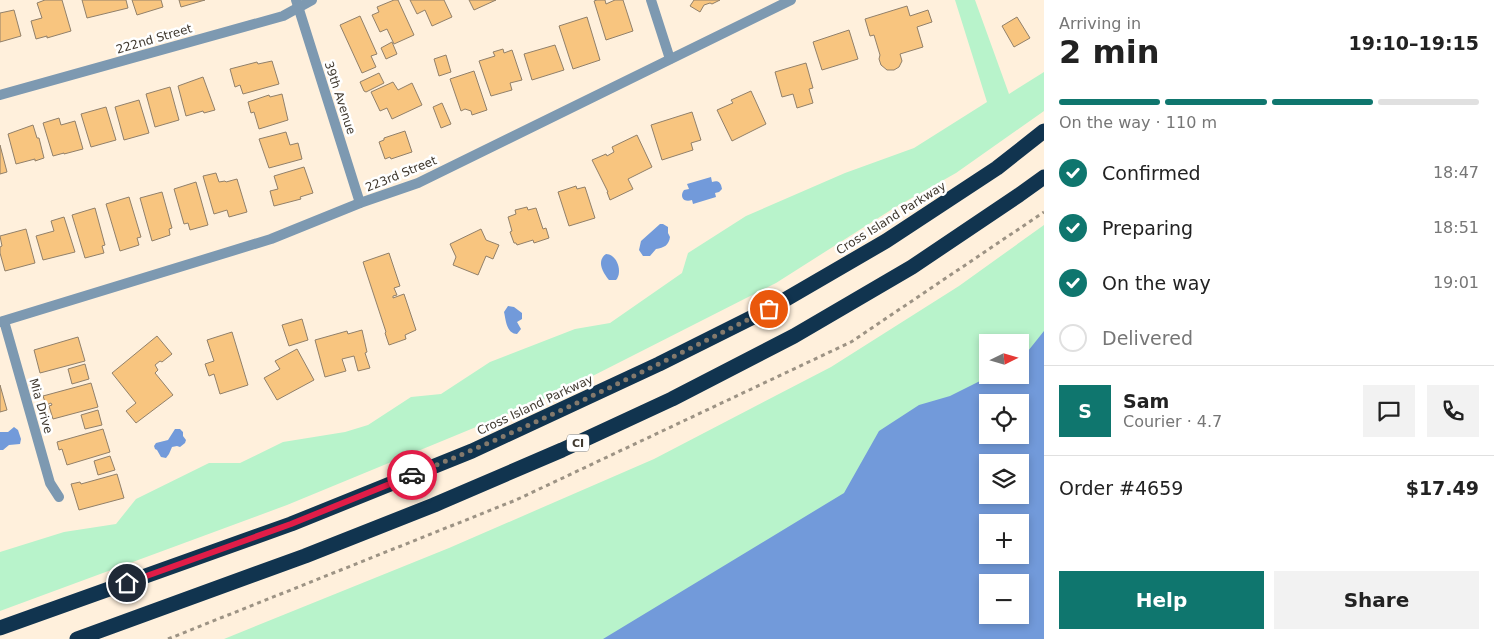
<!DOCTYPE html>
<meta charset="utf-8">
<style>
body{margin:0;font-family:"DejaVu Sans",sans-serif;background:#f2f2f2;color:#222;height:100vh;display:flex;flex-direction:column;font-size:19px;white-space:nowrap}
*{box-sizing:border-box;margin:0}
p{font-size:16px;color:#767676}
.icon{flex:none;width:28px;height:28px;fill:none;stroke:currentColor;stroke-width:2;stroke-linecap:round;stroke-linejoin:round}
.map{position:relative;flex:1;overflow:hidden}
.side{display:flex;flex-direction:column;background:#fff;width:450px}
.side>*{flex:none}
.needle{width:32px;rotate:85deg}
.buttons{position:absolute;left:979px;top:334px;display:grid;gap:10px}
.buttons a{display:grid;place-items:center;width:50px;height:50px;border-radius:0px;background:#fff;box-shadow:0 2px 8px #0003;font-size:25px}
.pin{position:absolute;display:grid;place-items:center;width:42px;height:42px;color:#fff;margin:-21px;border:2px solid #fff;border-radius:50%;box-shadow:0 1px 5px #0007}
.courier{position:absolute;display:grid;place-items:center;width:50px;height:50px;margin:-25px;border:4px solid #e11d48;border-radius:50%;background:#fff;color:#222;box-shadow:0 1px 6px #0007}
.headline em{font-style:normal;font-weight:800}
.headline div{display:flex;flex-direction:column-reverse}
.headline{display:flex;align-items:center;justify-content:space-between;height:85px;padding:0 15px}
h1{font-size:32px;font-weight:800;line-height:38px}
.bar{display:grid;grid-template-columns:repeat(4,1fr);gap:8px 5px;align-content:center;height:60px;padding:0 15px}
.bar i{height:6px;border-radius:4px;background:#e0e0e0}
.bar .current{background:#0f766e}
.bar p{grid-column:span 4}
.line{display:flex;align-items:center;gap:12px;padding:0 15px;border-top:1px solid #e0e0e0}
.line div{flex:1}
.round{display:grid;place-items:center;flex:none;width:52px;height:52px;border-radius:0px;background:#f2f2f2}
ol{padding:0 15px;list-style:none}
li{display:flex;align-items:center;gap:15px;height:55px}
li p{margin-inline-start:auto}
li .icon{padding:5px;border-radius:50%;background:#0f766e;color:#fff;stroke-width:4}
li:last-child{color:#767676}
li i{width:28px;height:28px;border:2px solid #e0e0e0;border-radius:50%}
.action{display:flex;gap:10px;margin-top:auto;padding:10px 15px}
.action a{flex:1;height:58px;border-radius:0px;background:#0f766e;color:#fff;font-size:20px;font-weight:800;line-height:58px;text-align:center}
.action a+a{background:#f2f2f2;color:#222}
main{display:flex;flex:1;min-height:0}
.map>svg:first-child{display:block}
</style>
<main>
<div class="map">
<svg width="1044" height="639" viewBox="0 0 1044 639">
<rect width="100%" height="100%" fill="#fff0dc"/>
<g fill="#b8f3cb" fill-rule="evenodd">
<path d="M955,0H975L1009,94L1044,72V111L956,173L894,208L776,283L563,391L287,505L0,611V552L64,532L116,524L136,499L209,463H240L283,442L345,432L368,425L411,397L441,394L490,362L575,329L610,323L682,273L688,253L746,216L845,173L914,148L987,102Z"/>
<path d="M1044,225V639H224L449,548L654,459L831,367L959,286ZM988,342H1020V375H988ZM988,402H1020V435H988ZM988,462H1020V495H988ZM988,522H1020V555H988ZM988,582H1020V615H988Z"/>
</g>
<g fill="#729ada" fill-rule="evenodd">
<path d="M711,177L712,182C718,180 721,182 722,189L719,192L715,193L716,197L693,204L692,200C684,203 679,197 684,190L689,189L687,184Z"/>
<path d="M660,224H663L668,227V233L670,237C669,245 664,248 656,249L650,256H643L639,250L641,241Z"/>
<path d="M606,254C617,254 623,272 616,280H609C603,273 596,261 606,254Z"/>
<path d="M508,306L514,307L522,313V319L517,322L521,329L517,334C506,333 506,320 504,312Z"/>
<path d="M1044,331V639H603L844,493L879,431L919,405L950,396L992,375H1020V361ZM1020,402V435H988V402ZM988,462H1020V495H988ZM1020,522V555H988V522ZM1020,582V615H988V582Z"/>
<path d="M14,427L18,430L21,439L20,444L9,445L3,450H0V432H8Z"/>
<path d="M175,429H180L183,432V436L186,440L185,443L180,447L177,446L172,447L169,454L166,458L161,457L157,450L155,449L154,446L156,443L168,440Z"/>
</g>
<g fill="#f8c57f" stroke="#91806a">
<path d="M45,0H62L71,31L47,38V36L36,39L31,21L42,18L37,3Z"/>
<path d="M82,0H126L128,8L87,18Z"/>
<path d="M132,0H161L163,7L137,15Z"/>
<path d="M179,0H205L181,7Z"/>
<path d="M394,0H398L414,35L394,44L387,29L380,32L372,15L379,12L377,7Z"/>
<path d="M410,0H444L452,17L432,26L425,10L417,14Z"/>
<path d="M469,0H496L474,10Z"/>
<path d="M597,0H605L606,4L615,0H623L633,31L606,40L594,1Z"/>
<path d="M694,0H720L712,4L710,3L704,5L700,12L690,6Z"/>
<path d="M907,6L910,16L928,10L932,22L917,27L923,47L900,54L902,61L899,67L894,70H887L881,65L879,59L880,55L874,35L870,36L865,19Z"/>
<path d="M14,10L21,36L0,42V13Z"/>
<path d="M360,16L377,54L371,56L376,67L362,73L340,25Z"/>
<path d="M587,17L600,60L573,69L559,26Z"/>
<path d="M1017,17L1030,38L1014,47L1002,26Z"/>
<path d="M849,30L858,59L822,70L813,42Z"/>
<path d="M392,42L397,54L386,59L381,48Z"/>
<path d="M555,45L564,70L532,80L524,54Z"/>
<path d="M503,49L504,53L512,50L522,80L510,83L512,90L491,96L479,61L495,56L493,52Z"/>
<path d="M446,55L451,72L439,76L434,59Z"/>
<path d="M272,61L279,84L243,94L240,85L235,87L230,69L257,62L258,64Z"/>
<path d="M806,63L813,88L809,89L813,103L797,108L793,94L782,97L775,72Z"/>
<path d="M474,71L487,110L472,115L471,111L465,109L461,111L450,79Z"/>
<path d="M379,73L384,83L366,92L364,91L360,82Z"/>
<path d="M203,77L215,110L204,113L203,111L186,116L178,86Z"/>
<path d="M393,82L398,90L412,83L422,105L392,119L387,108L380,111L371,92Z"/>
<path d="M170,87L179,120L155,127L146,94Z"/>
<path d="M751,91L766,124L732,141L717,110L733,103L731,100Z"/>
<path d="M282,94L288,120L259,129L254,112L251,113L248,102L269,95L270,97Z"/>
<path d="M139,100L149,133L124,140L115,107Z"/>
<path d="M442,103L451,124L441,128L433,107Z"/>
<path d="M106,107L116,140L91,147L81,114Z"/>
<path d="M692,112L701,140L691,143L693,150L662,160L651,125Z"/>
<path d="M59,118L61,125L75,121L83,149L64,154V153L53,156L43,123Z"/>
<path d="M33,125L37,138H39L44,158L35,161V159L16,164L8,134Z"/>
<path d="M405,131L412,152L391,159L390,157L385,159L379,142L384,140V138Z"/>
<path d="M286,132L290,145L298,143L302,159L269,168L259,139Z"/>
<path d="M637,135L652,167L628,179L633,189L610,200L607,192H608L592,160L606,154L607,156L614,152L612,147Z"/>
<path d="M0,145L7,172L0,174Z"/>
<path d="M304,167L313,193L300,197L301,199L274,206L270,191L278,189L274,176Z"/>
<path d="M216,173L219,182L225,181L226,182L237,179L247,212L229,217L227,210L214,214L203,176Z"/>
<path d="M196,182L208,225L190,230L188,223L184,224L174,189Z"/>
<path d="M576,186L577,189L585,187L595,218L569,226L558,192Z"/>
<path d="M162,192L172,228L169,229L170,235L152,241L140,198Z"/>
<path d="M129,197L141,237L137,238L139,245L120,251L106,204Z"/>
<path d="M527,207L528,210L536,208L543,229L546,228L549,238L534,243L533,240L517,245L516,243H514L510,232L512,231L508,217L516,214L515,210Z"/>
<path d="M95,208L105,245L102,246L104,253L85,258L72,215Z"/>
<path d="M64,217L75,252L43,260L36,236L54,231L51,221Z"/>
<path d="M26,229L35,263L5,271L0,253V247L2,246L0,236Z"/>
<path d="M481,229L486,240L499,245L493,259L486,256L478,275L453,265L456,257L450,244Z"/>
<path d="M389,253L400,286L394,288L397,295L393,296V298L404,294L416,330L405,335L406,339L389,345L385,333L386,332L363,262Z"/>
<path d="M302,319L308,340L289,346L282,325Z"/>
<path d="M362,330L367,352L365,353L370,368L358,371L354,356L342,359L346,371L325,377L315,340L347,331L348,334Z"/>
<path d="M232,332L248,385L220,394L214,374L209,376L205,364L214,361L207,340Z"/>
<path d="M157,336L172,354L162,362L160,361L155,365L158,370L155,373L173,395L136,423L126,411L136,403L112,373Z"/>
<path d="M78,337L85,361L40,373L34,350Z"/>
<path d="M297,349L314,380L277,400L264,378L280,369L275,361Z"/>
<path d="M85,364L89,379L72,384L68,369Z"/>
<path d="M91,383L98,407L53,419L49,406L52,405L51,403L46,405L43,396Z"/>
<path d="M0,385L7,410L0,412Z"/>
<path d="M98,410L102,425L85,429L81,415Z"/>
<path d="M103,429L110,452L67,465L62,449L59,450L57,442Z"/>
<path d="M110,456L115,470L98,475L94,461Z"/>
<path d="M117,474L124,498L79,510L71,484L80,482L81,484Z"/>
</g>
<g fill="none" stroke-linecap="round" stroke-linejoin="round">
<path stroke="#9d9384" stroke-width="3" stroke-dasharray="4 4" stroke-linecap="butt" d="M168,639L516,500L851,342L1044,212"/>
<g stroke="#7d99b1" stroke-width="10">
<path d="M296,0L360,203"/>
<path d="M651,0L670,59"/>
<path d="M0,95L283,16L312,0"/>
<path d="M4,321L50,483L59,497"/>
<path d="M0,322L271,239L360,203L418,183L791,0"/>
</g>
<g stroke="#11344f" stroke-width="15">
<path d="M0,628L291,524L472,451L659,364L769,309L886,241L997,168L1044,131"/>
<path d="M77,639L305,556L434,505L562,450L672,399L794,336L912,267L1019,195L1044,177"/>
</g>
</g>
<g fill="none" stroke-linecap="round" stroke-linejoin="round">
<path stroke="#83796c" stroke-width="5" stroke-dasharray="0 9" d="M412,475C534,426 652,368 769,309"/>
<path stroke="#e11d48" stroke-width="6" d="M127,583L291,524L412,475"/>
</g>
<g text-anchor="middle" stroke-width="5" stroke-linejoin="round" paint-order="stroke">
<rect fill="#fff" stroke="#79746d" stroke-width="1" x="567" y="434.5" width="22" height="17" rx="4"/>
<g font-size="11" font-weight="bold" fill="#40392f">
<text x="578" y="447">CI</text>
</g>
<g font-size="12" fill="#40392f" stroke="#fff">
<text transform="translate(154 39) rotate(-16)" y="4">222nd Street</text>
<text transform="translate(340 98) rotate(72)" y="4">39th Avenue</text>
<text transform="translate(401 174) rotate(-22)" y="4">223rd Street</text>
<text transform="translate(891 218) rotate(-32)" y="4">Cross Island Parkway</text>
<text transform="translate(535 405) rotate(-25)" y="4">Cross Island Parkway</text>
<text transform="translate(41 406) rotate(74)" y="4">Mia Drive</text>
</g>
</g>
</svg>
<div class="buttons">
<a><svg class="needle" viewBox="-14 -14 28 28"><path d="M0-13l5 13h-10z" fill="#e53935"/><path d="M0 13l5-13h-10z" fill="#767676"/></svg></a>
<a><svg class="icon" aria-label="locate" viewBox="0 0 24 24"><circle cx="12" cy="12" r="6"/><path d="M12 2v4M12 18v4M2 12h4M18 12h4"/></svg></a>
<a><svg class="icon" aria-label="layers" viewBox="0 0 24 24"><path d="M12 4l9 5-9 5-9-5zM3 14l9 5 9-5"/></svg></a>
<a>+</a>
<a>−</a>
</div>
<div class="pin" style="left:769px;top:309px;background:#ea580c"><svg class="icon" aria-label="bag" viewBox="0 0 24 24"><path d="M5 8h14l-1 12H6zM9 8a3 3 0 0 1 6 0"/></svg></div>
<div class="pin" style="left:127px;top:583px;background:#1f2937"><svg class="icon" aria-label="home" viewBox="0 0 24 24"><path d="M3 11l9-7 9 7M6 9v11h12V9"/></svg></div>
<div class="courier" style="left:412px;top:475px"><svg class="icon" aria-label="car" viewBox="0 0 24 24"><path d="M5 17H2v-5l4-1 3-4h7l3 4 3 1v5h-3M9 17h6M6 11h13"/><circle cx="7" cy="17" r="2"/><circle cx="17" cy="17" r="2"/></svg></div>
</div>
<section class="side">
<div class="headline"><div><h1>2 min</h1><p>Arriving in</p></div><em>19:10–19:15</em></div>
<div class="bar"><i class="current"></i><i class="current"></i><i class="current"></i><i></i><p>On the way · 110 m</p></div>
<ol>
<li><svg class="icon" aria-label="check" viewBox="0 0 24 24"><path d="M5 12l5 5 9-10"/></svg>Confirmed<p>18:47</p></li>
<li><svg class="icon" aria-label="check" viewBox="0 0 24 24"><path d="M5 12l5 5 9-10"/></svg>Preparing<p>18:51</p></li>
<li><svg class="icon" aria-label="check" viewBox="0 0 24 24"><path d="M5 12l5 5 9-10"/></svg>On the way<p>19:01</p></li>
<li><i></i>Delivered</li>
</ol>
<div class="line" style="height:90px"><b class="round" style="background:#0f766e;color:#fff">S</b><div><b>Sam</b><p>Courier · 4.7</p></div><a class="round"><svg class="icon" aria-label="chat" viewBox="0 0 24 24"><path d="M4 5h16v11H9l-5 4z"/></svg></a><a class="round"><svg class="icon" aria-label="phone" viewBox="0 0 24 24"><path d="M5 4h4l2 5-3 2q2 4 5 5l2-3 5 2v4C11 20 4 13 5 4z"/></svg></a></div>
<div class="line" style="height:65px"><div>Order #4659</div><b>$17.49</b></div>
<div class="action"><a>Help</a><a>Share</a></div>
</section>
</main>
